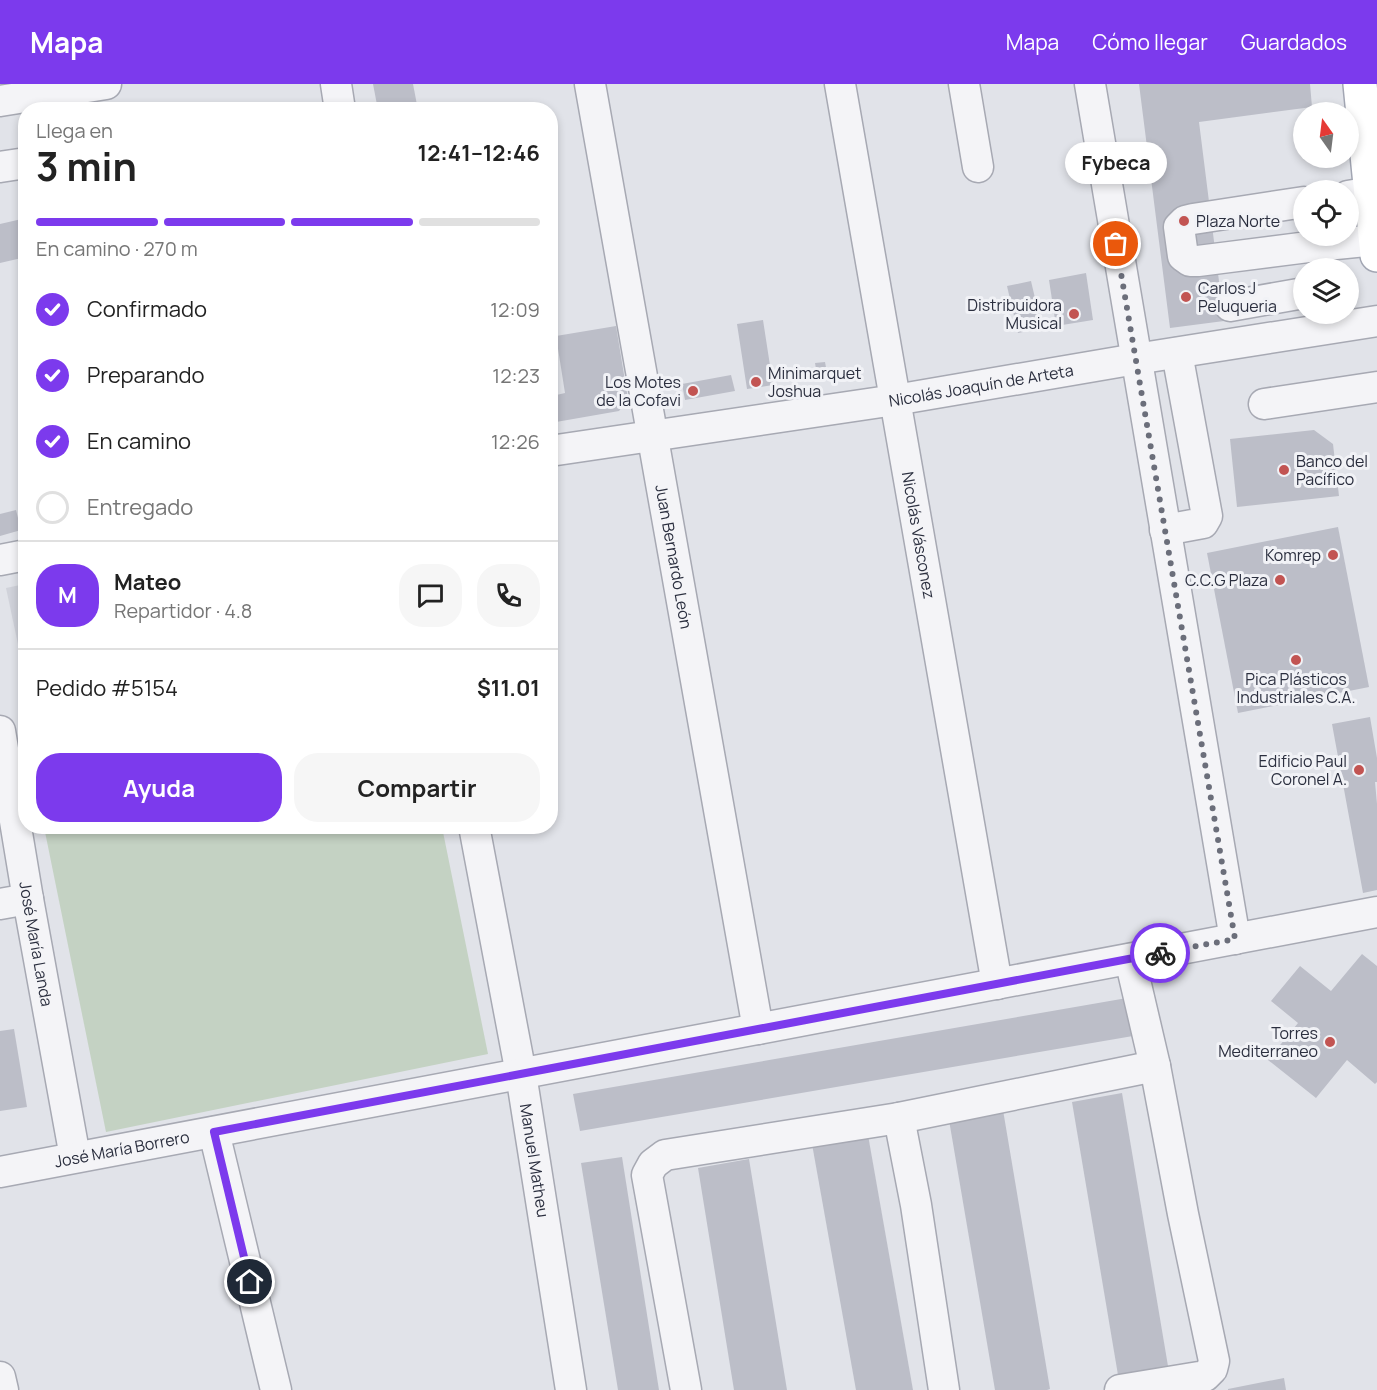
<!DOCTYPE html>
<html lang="es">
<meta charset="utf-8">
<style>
body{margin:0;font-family:Manrope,sans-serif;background:#f6f6f6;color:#222;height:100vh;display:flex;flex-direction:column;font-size:22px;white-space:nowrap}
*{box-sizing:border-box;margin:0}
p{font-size:20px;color:#767676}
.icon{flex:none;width:33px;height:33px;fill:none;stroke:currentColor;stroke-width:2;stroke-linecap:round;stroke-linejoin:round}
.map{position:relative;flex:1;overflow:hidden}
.details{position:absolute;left:18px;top:18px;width:540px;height:732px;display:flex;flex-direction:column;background:#fff;border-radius:24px;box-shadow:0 3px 9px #0003}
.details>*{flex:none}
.needle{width:39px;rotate:346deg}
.buttons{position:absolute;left:1293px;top:18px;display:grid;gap:12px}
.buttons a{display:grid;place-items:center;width:66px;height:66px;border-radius:50%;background:#fff;box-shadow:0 3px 9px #0003;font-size:30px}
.pin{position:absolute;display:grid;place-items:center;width:51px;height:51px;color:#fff;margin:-26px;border:3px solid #fff;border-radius:50%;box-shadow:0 2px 6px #0007}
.courier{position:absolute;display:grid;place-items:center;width:60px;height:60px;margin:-30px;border:4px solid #7c3aed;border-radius:50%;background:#fff;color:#222;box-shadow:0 2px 8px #0007}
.bubble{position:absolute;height:42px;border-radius:21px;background:#fff;box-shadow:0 3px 9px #0003;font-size:20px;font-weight:700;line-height:42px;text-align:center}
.overview em{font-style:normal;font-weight:700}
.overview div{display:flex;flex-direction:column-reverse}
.overview{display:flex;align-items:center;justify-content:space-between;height:102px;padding:0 18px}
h1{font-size:39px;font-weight:700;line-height:45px}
.bar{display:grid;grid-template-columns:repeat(4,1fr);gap:9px 6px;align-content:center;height:72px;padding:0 18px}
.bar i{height:8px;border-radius:4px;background:#e0e0e0}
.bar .active{background:#7c3aed}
.bar p{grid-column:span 4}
.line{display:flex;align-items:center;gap:15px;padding:0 18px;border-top:2px solid #e0e0e0}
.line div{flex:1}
.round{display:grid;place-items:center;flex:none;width:63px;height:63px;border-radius:24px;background:#f6f6f6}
ol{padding:0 18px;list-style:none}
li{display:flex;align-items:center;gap:18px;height:66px}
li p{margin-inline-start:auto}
li .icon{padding:6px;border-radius:50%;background:#7c3aed;color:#fff;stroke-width:4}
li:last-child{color:#767676}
li i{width:33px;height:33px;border:3px solid #e0e0e0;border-radius:50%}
.cta{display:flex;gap:12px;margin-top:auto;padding:12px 18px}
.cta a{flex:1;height:69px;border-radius:24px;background:#7c3aed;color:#fff;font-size:24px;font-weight:700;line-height:69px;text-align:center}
.cta a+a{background:#f6f6f6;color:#222}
header{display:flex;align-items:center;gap:36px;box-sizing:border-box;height:84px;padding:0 30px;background:#7c3aed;color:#fff}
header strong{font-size:28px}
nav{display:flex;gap:33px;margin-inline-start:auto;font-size:21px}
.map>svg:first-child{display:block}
</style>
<header>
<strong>Mapa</strong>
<nav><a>Mapa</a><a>Cómo llegar</a><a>Guardados</a></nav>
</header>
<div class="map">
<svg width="1377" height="1306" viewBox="0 0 1377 1306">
<rect width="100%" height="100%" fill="#e1e3e9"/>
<path fill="#d0d2da" d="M25,500H26L25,593L6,504Z"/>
<path fill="#c4d2c3" d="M44,743H442L488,970L106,1048Z"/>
<g fill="#bcbec8">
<path d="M373,0H413L418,26H378Z"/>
<path d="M1139,0H1310L1312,23L1199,38L1224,237L1170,244Z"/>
<path d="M26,134V173L0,179V140Z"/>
<path d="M1086,189L1093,236L1056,242L1049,196Z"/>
<path d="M1031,197L1042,244L1018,249L1007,202Z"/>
<path d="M763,236L773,301L747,305L737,240Z"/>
<path d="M616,242L628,315L619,327L556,338L552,312L565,309L556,252Z"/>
<path d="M825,278L828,294L818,296L815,279Z"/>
<path d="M731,291L735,307L685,316L682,300Z"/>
<path d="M1314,346L1333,360L1339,412L1237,423L1230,355Z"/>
<path d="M16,426L21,446L0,452V430Z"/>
<path d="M1338,443L1369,603L1238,629L1207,469Z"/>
<path d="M1370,633L1377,674V698H1375L1377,720V806L1363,809L1332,640Z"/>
<path d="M1362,870L1377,882V998L1375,1000L1347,976L1316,1014L1268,976L1298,939L1271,917L1300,882L1331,907Z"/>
<path d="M1127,914L1133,952L580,1047L573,1010Z"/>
<path d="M14,945L27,1023L0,1027V947Z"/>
<path d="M1122,1009L1168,1282L1118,1291L1072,1018Z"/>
<path d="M1003,1026L1050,1305L1047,1306H995L949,1036Z"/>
<path d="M868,1051L913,1306H856L812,1060Z"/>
<path d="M622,1073L659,1306H618L581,1079Z"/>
<path d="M749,1075L787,1306H734L698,1084Z"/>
<path d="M1284,1294L1286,1306H1228V1305Z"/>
</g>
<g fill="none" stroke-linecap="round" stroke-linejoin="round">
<defs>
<g id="minor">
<path d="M336,0L340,26"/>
<path id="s1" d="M590,0L758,945"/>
<path id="s2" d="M840,0L997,900"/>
<path d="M964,0L978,83"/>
<path d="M1090,0L1235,855"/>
<path d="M0,17L106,0"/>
<path d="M0,83L26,79"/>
<path d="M1348,112L1371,108"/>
<path d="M1304,118L1193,135L1185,137L1179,143L1183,172L1190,177H1198L1316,162L1376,156"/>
<path d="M1230,222L1304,209"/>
<path d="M1264,320L1377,303"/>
<path id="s3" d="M550,367L895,316L1136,275L1377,237"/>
<path d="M1165,446L1203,439L1207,432L1177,269"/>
<path d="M0,476L26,471"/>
<path id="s4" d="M0,647L28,815L75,1073"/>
<path id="s5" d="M474,742L521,990L571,1306"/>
<path d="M0,820L28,815"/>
<path d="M899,1034L916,1121L944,1306"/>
<path d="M214,1048L276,1306"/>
<path id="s6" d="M0,1088L1377,828"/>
<path d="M0,1293L3,1306"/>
<path d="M686,1306L647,1091L653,1080L665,1071L899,1034L1155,982"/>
<path d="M1120,1306L1205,1292L1212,1285L1214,1277L1183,1130L1155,982L1130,875"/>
</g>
<path id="major" d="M1360,0L1377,171"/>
</defs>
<use href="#minor" stroke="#a7a9b3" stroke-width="33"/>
<use href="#major" stroke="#a2a6b3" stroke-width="36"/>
<use href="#minor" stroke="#f4f4f7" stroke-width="30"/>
<use href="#major" stroke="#fff" stroke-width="33"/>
</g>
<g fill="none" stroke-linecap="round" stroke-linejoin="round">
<path stroke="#6b6e7a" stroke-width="6" stroke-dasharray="0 10.8" d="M1116,160L1235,855L1160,869"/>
<path stroke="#7c3aed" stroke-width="8" d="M250,1198L214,1048L1160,869"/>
</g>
<g fill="#c25452" stroke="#f1f2f6" stroke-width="2">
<circle cx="1184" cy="137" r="6"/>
<circle cx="1186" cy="213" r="6"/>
<circle cx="1074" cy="230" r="6"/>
<circle cx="756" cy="298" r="6"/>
<circle cx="693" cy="307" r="6"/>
<circle cx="1284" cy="386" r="6"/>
<circle cx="1333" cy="471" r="6"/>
<circle cx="1280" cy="496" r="6"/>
<circle cx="1296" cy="576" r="6"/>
<circle cx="1359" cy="686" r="6"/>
<circle cx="1330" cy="958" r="6"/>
</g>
<g text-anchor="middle" stroke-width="6" stroke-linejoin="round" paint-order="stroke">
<g font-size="16" fill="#2b2f3f" stroke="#f1f2f6" text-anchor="end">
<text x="1196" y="143" text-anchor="start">Plaza Norte</text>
<text x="1198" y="210" text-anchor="start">Carlos J<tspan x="1198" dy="18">Peluqueria</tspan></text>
<text x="1062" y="227">Distribuidora<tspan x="1062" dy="18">Musical</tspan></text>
<text x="768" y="295" text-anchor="start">Minimarquet<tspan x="768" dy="18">Joshua</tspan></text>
<text x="681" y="304">Los Motes<tspan x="681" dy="18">de la Cofavi</tspan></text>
<text x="1296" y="383" text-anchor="start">Banco del<tspan x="1296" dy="18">Pacífico</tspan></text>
<text x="1321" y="477">Komrep</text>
<text x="1268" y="502">C.C.G Plaza</text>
<text x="1296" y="601" text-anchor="middle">Pica Plásticos<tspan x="1296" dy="18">Industriales C.A.</tspan></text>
<text x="1347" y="683">Edificio Paul<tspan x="1347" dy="18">Coronel A.</tspan></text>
<text x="1318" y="955">Torres<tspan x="1318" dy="18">Mediterraneo</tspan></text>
</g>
<g font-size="16" fill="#2b2f3f" stroke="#f1f2f6">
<text dy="6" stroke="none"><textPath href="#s3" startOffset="436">Nicolás Joaquín de Arteta</textPath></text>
<text dy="6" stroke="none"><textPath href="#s2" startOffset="458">Nicolás Vásconez</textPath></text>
<text dy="6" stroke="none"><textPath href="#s1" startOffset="480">Juan Bernardo León</textPath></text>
<text dy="6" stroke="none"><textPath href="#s4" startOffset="216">José María Landa</textPath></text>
<text dy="6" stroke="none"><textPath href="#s6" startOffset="124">José María Borrero</textPath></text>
<text dy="6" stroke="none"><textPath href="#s5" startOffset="340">Manuel Matheu</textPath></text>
</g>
</g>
</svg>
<div class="buttons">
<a><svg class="needle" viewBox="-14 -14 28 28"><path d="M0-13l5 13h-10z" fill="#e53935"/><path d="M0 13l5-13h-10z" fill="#767676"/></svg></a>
<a><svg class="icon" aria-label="locate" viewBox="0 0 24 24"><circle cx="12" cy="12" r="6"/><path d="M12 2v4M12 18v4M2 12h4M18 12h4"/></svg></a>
<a><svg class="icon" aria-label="layers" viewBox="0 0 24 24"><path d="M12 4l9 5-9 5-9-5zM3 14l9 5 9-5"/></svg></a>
</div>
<div class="pin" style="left:1116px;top:160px;background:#ea580c"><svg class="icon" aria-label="bag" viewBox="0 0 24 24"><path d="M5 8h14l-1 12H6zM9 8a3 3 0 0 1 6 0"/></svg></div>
<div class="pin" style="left:250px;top:1198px;background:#1f2937"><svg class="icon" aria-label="home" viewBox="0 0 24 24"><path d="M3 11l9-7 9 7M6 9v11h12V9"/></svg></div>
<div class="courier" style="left:1160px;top:869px"><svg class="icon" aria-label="bike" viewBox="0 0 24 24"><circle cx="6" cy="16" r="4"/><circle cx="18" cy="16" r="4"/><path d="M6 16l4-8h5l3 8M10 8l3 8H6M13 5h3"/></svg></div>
<div class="bubble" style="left:1065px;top:58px;width:102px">Fybeca</div>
<section class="details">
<div class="overview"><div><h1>3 min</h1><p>Llega en</p></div><em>12:41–12:46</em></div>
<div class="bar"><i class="active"></i><i class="active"></i><i class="active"></i><i></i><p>En camino · 270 m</p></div>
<ol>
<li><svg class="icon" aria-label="check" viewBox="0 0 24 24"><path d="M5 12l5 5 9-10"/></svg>Confirmado<p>12:09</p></li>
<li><svg class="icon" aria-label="check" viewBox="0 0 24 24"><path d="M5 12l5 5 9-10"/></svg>Preparando<p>12:23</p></li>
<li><svg class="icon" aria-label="check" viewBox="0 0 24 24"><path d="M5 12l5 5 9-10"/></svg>En camino<p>12:26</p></li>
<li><i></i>Entregado</li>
</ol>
<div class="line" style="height:108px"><b class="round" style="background:#7c3aed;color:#fff">M</b><div><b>Mateo</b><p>Repartidor · 4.8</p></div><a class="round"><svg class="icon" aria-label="chat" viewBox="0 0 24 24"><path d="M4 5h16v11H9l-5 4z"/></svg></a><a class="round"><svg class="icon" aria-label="phone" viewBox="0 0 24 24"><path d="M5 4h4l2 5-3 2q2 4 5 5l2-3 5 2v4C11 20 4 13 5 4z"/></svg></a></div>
<div class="line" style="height:78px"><div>Pedido #5154</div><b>$11.01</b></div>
<div class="cta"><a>Ayuda</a><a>Compartir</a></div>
</section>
</div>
